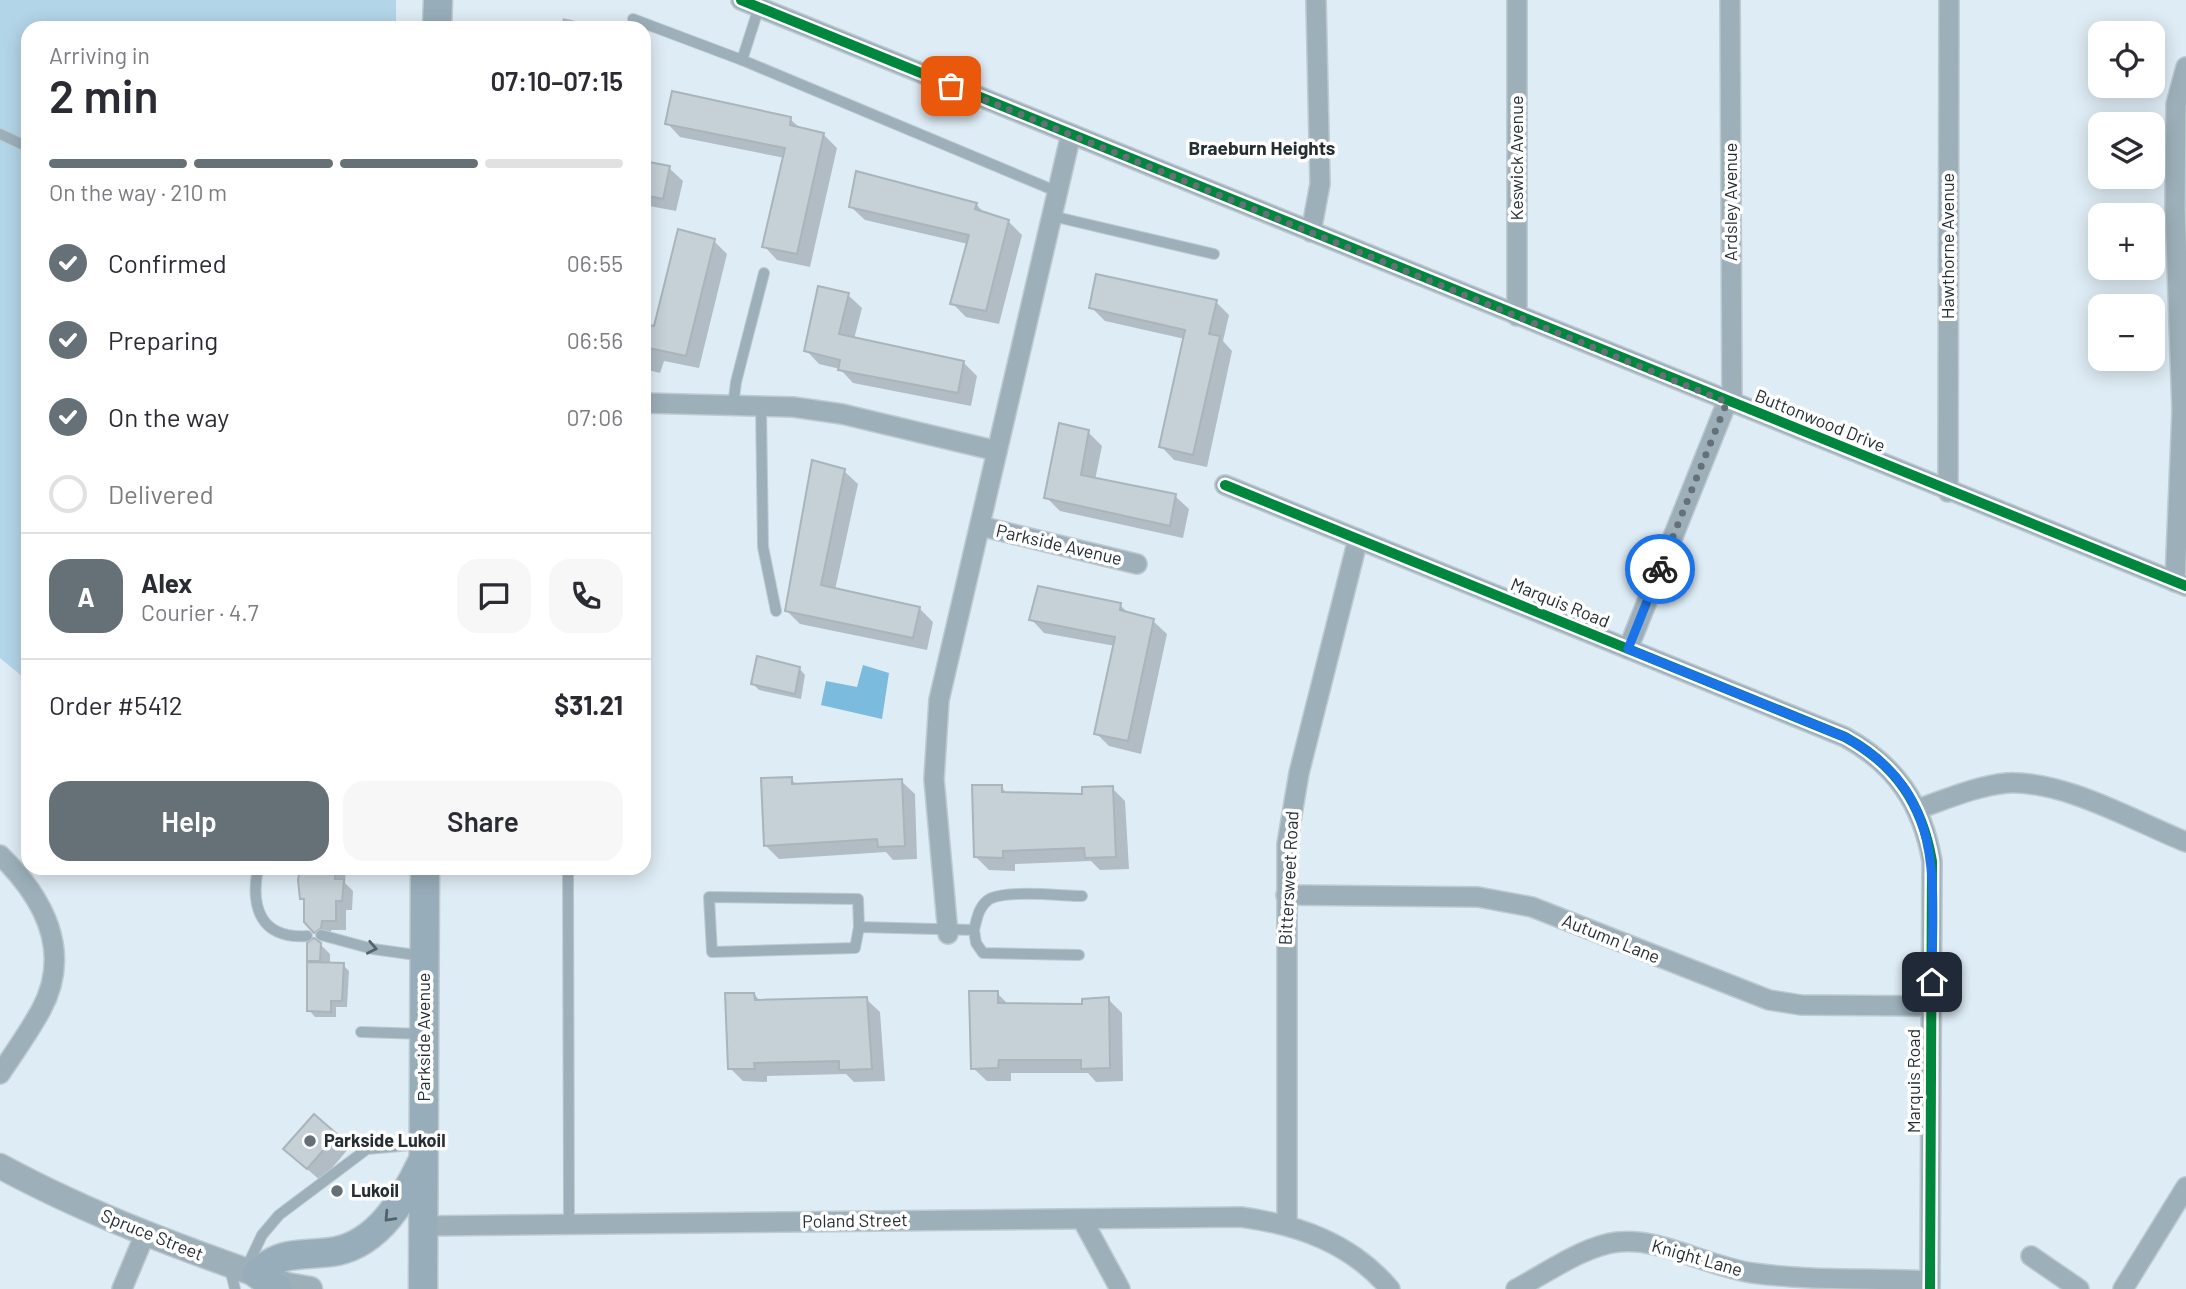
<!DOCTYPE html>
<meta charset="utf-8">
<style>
body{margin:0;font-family:Barlow,sans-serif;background:#f7f7f7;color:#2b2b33;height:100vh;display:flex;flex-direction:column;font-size:26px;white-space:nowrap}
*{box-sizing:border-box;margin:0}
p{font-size:23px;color:#7c7c81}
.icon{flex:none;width:38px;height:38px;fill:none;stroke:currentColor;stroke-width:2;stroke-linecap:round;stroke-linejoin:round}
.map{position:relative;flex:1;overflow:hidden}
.sheet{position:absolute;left:21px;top:21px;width:630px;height:854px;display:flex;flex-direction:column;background:#fff;border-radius:21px;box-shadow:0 4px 18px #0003}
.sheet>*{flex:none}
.fabs{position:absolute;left:2088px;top:21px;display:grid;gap:14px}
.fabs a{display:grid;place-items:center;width:77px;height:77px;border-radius:14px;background:#fff;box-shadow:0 4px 18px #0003;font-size:35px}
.pin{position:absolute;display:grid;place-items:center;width:60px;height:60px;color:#fff;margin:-30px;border-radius:14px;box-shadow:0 4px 10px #0006}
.courier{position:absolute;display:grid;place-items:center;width:70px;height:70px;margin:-35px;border:5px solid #1a73e8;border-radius:50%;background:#fff;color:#222;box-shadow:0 2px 9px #0007}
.headline em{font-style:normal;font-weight:600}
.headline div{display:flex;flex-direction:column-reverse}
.headline{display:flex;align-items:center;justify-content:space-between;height:119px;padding:0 28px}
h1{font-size:46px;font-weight:600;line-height:52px}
.bar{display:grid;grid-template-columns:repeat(4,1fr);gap:10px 7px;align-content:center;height:84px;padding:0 28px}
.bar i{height:9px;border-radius:5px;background:#e1e1e2}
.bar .active{background:#657077}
.bar p{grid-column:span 4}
.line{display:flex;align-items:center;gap:18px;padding:0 28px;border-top:2px solid #e1e1e2}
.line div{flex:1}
.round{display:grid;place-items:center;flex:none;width:74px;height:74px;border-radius:21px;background:#f7f7f7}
ol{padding:0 28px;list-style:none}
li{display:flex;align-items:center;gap:21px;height:77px}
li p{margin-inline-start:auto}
li .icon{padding:7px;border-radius:50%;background:#657077;color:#fff;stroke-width:4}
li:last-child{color:#7c7c81}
li i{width:38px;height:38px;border:4px solid #e1e1e2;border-radius:50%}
.button{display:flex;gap:14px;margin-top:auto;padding:14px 28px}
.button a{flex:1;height:80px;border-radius:21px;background:#657077;color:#fff;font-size:28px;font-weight:600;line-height:80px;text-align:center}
.button a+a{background:#f7f7f7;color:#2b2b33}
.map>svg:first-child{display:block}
</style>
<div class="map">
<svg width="2186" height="1289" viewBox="0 0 2186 1289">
<rect width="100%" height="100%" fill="#deecf5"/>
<path fill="#b3d5e8" d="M0,0H396V28H28V681L0,658Z"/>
<path fill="#7bbbdd" d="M863,665L889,673L882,719L821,705L826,681L857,687Z"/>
<g fill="#0003">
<path d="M563,18L593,25L596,28H560Z"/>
<path d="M790,119L801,129L823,134L837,148L810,267L777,260L764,246L785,158L680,137L667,123Z"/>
<path d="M644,162L669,168L683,181L676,211L644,205Z"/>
<path d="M976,204L986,215L1008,221L1022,235L999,324L966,317L952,303L968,244L865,220L851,207Z"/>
<path d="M714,241L727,254L699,368L664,361L660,373L644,369V326L656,329Z"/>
<path d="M848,295L862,308L854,339L964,363L977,376L971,406L853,383L840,369L819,364L806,350Z"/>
<path d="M1216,302L1229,315L1223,341L1232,351L1207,467L1174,460L1161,446L1185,339L1105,321L1091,307Z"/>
<path d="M1088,432L1102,446L1095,480L1175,496L1189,509L1183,538L1060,511L1046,497Z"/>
<path d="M844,471L858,484L835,590L919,608L933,622L927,650L800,624L787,611Z"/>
<path d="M1120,605L1130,615L1153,621L1167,634L1141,754L1109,746L1096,733L1115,646L1044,633L1031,619Z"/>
<path d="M799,668L805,675L801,699L759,690L753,684Z"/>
<path d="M791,779L798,786L901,781L915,794L917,859L893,860L886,852L779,859L766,846Z"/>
<path d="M1001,787L1008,794L1084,796L1112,788L1125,801L1129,869L1100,870L1091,861L1015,864V871L989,870L976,857Z"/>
<path d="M302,868H346L345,883L353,891L352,910H346V930H331V938L325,942L309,928L306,903L301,898Z"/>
<path d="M320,944L330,954V964L343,965L349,971L347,1007H336V1017H315L309,1010L313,964L309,960Z"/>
<path d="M997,993L1009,1005L1083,1006L1108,999L1122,1013L1123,1081L1096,1082L1088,1073H1011V1081H987L973,1068Z"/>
<path d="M754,994L761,1002L866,999L880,1012L885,1081L854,1082L846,1074L767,1076V1082L743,1081L730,1068Z"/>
<path d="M336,1135L349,1148L321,1181L299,1162Z"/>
</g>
<g fill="#c5d0d7" stroke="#a9b4bb" stroke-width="2">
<path d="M672,91L791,117L790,125L824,133L797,254L762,247L785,148L665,124Z"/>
<path d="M644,161L670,166L663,199L644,195Z"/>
<path d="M856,171L977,203L975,209L1009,220L986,311L950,304L969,235L849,207Z"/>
<path d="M678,229L715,239L686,356L644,347V324L654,326Z"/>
<path d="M1096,274L1217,300L1209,334L1220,336L1193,455L1159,447L1185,330L1089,308Z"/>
<path d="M818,286L849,293L839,334L964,361L958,393L838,370L840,360L804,351Z"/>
<path d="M1059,423L1089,430L1081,475L1176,494L1170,526L1044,498Z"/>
<path d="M812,460L845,469L821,585L920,607L913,638L785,611Z"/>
<path d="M1038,586L1121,603L1120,610L1154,619L1128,741L1094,734L1115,637L1029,620Z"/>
<path d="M757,656L800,667L795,694L751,684Z"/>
<path d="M792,777V784L902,779L905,846L878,847L877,839L764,846L761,778Z"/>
<path d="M972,785H1002V792L1082,794V787L1113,786L1116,857L1085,858L1084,848L1003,851V858L974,857Z"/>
<path d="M300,868H336L335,879H344L342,901H336V921H322L321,928L314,933L304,922V899H300L298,880Z"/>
<path d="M314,938L321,943L320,961H307V943Z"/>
<path d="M307,962L344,963L342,1001H331V1012L307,1011Z"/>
<path d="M969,991H998V1003L1082,1004V999L1109,997L1110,1068L1081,1069V1060H999L998,1068L971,1069Z"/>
<path d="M725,993H754L755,1000L867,997L872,1069L839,1070V1061L754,1063L755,1069H728Z"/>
<path d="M314,1114L337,1134L307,1169L283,1149Z"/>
</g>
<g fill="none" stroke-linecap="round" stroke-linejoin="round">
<defs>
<g id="service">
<path d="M759,7L742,60L1058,192"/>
<path d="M633,19L742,60"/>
<path d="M0,134L28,147"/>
<path d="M1052,216L1214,254"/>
<path d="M733,406L736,382L764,273"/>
<path d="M761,406L763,547L776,611"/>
<path d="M258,868C250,908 261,939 307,936"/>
<path d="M568,868L569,1224"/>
<path d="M859,927L858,899L709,897L712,952L855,948L859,927L974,930L976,943L983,953L1079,955"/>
<path d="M974,930C977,919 978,908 988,900C1003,889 1062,896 1082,896"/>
<path d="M321,935L373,949L423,956"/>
<path d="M361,1032L424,1034"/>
<path d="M230,1269L235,1289"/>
<path d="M246,1269L262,1235L279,1215L367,1149L423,1144"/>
</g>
<g id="minor">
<path d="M741,0L2186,586"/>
<path d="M1730,0L1732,404"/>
<path d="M1311,232L1320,184L1316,0"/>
<path d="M1517,316V0"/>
<path d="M644,403L793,407L842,414L997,451"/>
<path d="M1225,485L1845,737C1896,765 1922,804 1932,861L1930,1289"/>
<path d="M1948,492L1949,0"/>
<path d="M980,526L1137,564"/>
<path d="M2175,582L2182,411L2175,207L2176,104L2186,67"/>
<path d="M1628,649L1727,402"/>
<path d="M1918,809C1947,799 1976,786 2007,783C2064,780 2134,821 2186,842"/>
<path d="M0,855C43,897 73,951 41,1010C29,1032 14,1053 0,1074"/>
<path d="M1286,895L1478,897L1532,907L1769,1000L1801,1005L1932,1006"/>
<path d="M948,934L934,779L939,700L1071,134"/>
<path d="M1082,1219L1120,1289"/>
<path d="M1287,1224V844L1299,773L1358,539"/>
<path d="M423,1226L1241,1217C1299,1225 1351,1243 1390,1289"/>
<path d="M2031,1256L2079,1289"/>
<path d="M122,1289L145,1234"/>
<path d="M1516,1289C1547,1273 1583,1246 1618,1242C1660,1237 1708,1267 1753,1273C1810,1281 1872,1278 1930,1281"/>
<path d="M2123,1289L2186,1187"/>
</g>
<path id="tertiary" d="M0,1166C92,1216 189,1251 287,1285L310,1289"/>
<g id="secondary">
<path d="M437,28L438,0"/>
<path d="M278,1289L257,1274C282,1248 305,1257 337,1251C379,1242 404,1199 421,1164"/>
<path d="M423,1289L425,868"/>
</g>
</defs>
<use href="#service" stroke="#bec9d0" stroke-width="12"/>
<use href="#minor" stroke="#bec9d0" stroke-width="22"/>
<use href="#tertiary" stroke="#bec9d0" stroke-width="27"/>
<use href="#secondary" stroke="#bec9d0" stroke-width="31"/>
<use href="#service" stroke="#9db0ba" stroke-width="10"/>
<use href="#minor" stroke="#9db0ba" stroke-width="19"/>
<use href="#tertiary" stroke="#9db0ba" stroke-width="24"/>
<use href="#secondary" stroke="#97adb9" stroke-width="28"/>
<defs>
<g id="cycleway">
<path d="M741,0L2186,586"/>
<path d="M1225,485L1845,737C1896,765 1922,804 1932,861L1930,1289"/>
</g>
</defs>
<use href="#cycleway" stroke="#fff" stroke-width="15"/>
<use href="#cycleway" stroke="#00873e" stroke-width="10"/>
</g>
<defs><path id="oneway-chevron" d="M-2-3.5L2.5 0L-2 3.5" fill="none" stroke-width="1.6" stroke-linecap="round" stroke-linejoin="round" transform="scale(1.75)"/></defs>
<use stroke="#546269" href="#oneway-chevron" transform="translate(372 948) rotate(11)"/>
<use stroke="#526169" href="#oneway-chevron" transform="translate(389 1217) rotate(133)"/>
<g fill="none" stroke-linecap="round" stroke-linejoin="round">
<path stroke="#657077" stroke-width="7" stroke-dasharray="0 12.6" d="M951,86L1727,402L1660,569"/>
<path stroke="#1a73e8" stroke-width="9" d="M1660,569L1628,649L1845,737C1948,794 1932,880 1932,982"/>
</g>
<g fill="#657077" stroke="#fff" stroke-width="2.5">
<circle cx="310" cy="1141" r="7"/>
<circle cx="337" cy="1191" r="7"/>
</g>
<g text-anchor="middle" stroke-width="7" stroke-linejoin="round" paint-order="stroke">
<g font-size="18" fill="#242e33" stroke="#fff">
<text transform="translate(1517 158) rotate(-90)" y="6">Keswick Avenue</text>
<text transform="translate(1731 202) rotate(-90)" y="6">Ardsley Avenue</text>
<text transform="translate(1948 246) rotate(-90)" y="6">Hawthorne Avenue</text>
<text transform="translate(1820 421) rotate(22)" y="6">Buttonwood Drive</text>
<text transform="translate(1059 545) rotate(13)" y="6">Parkside Avenue</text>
<text transform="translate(1560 603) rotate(22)" y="6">Marquis Road</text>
<text transform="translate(1289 878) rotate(-87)" y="6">Bittersweet Road</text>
<text transform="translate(1611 939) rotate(22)" y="6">Autumn Lane</text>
<text transform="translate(424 1037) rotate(-90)" y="6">Parkside Avenue</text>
<text transform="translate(1914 1081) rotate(-90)" y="6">Marquis Road</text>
<text transform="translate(855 1221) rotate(-1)" y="6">Poland Street</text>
<text transform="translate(152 1235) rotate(22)" y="6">Spruce Street</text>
<text transform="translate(1697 1258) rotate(16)" y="6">Knight Lane</text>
</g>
<g font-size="18" font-weight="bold" fill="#242e33" stroke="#fff" text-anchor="start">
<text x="324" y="1147">Parkside Lukoil</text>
<text x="351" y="1197">Lukoil</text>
</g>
<g font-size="19" font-weight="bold" fill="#242e33" stroke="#fff">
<text x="1262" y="155">Braeburn Heights</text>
</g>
</g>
</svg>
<div class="fabs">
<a><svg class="icon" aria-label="locate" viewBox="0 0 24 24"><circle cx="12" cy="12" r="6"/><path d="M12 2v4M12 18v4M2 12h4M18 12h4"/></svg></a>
<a><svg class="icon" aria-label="layers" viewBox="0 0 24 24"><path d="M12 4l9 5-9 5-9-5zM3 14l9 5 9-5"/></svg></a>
<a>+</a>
<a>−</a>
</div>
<div class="pin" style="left:951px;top:86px;background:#ea580c"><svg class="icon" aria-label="bag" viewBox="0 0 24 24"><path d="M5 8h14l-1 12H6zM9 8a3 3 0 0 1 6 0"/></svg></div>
<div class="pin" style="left:1932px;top:982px;background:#1f2937"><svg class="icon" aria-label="home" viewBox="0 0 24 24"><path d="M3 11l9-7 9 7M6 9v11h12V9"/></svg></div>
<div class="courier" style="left:1660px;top:569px"><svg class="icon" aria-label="bike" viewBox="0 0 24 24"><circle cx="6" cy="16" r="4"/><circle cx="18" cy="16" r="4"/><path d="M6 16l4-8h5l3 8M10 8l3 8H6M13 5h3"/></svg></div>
<section class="sheet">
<div class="headline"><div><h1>2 min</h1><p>Arriving in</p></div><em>07:10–07:15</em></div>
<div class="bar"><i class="active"></i><i class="active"></i><i class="active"></i><i></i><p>On the way · 210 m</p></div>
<ol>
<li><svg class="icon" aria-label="check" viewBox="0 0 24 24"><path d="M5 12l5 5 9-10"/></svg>Confirmed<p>06:55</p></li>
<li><svg class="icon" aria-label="check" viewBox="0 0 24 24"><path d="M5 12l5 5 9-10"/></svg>Preparing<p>06:56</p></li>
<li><svg class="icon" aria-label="check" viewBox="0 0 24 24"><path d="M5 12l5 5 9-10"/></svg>On the way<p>07:06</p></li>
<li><i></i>Delivered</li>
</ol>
<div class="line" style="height:126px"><b class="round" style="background:#657077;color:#fff">A</b><div><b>Alex</b><p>Courier · 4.7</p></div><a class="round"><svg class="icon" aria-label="chat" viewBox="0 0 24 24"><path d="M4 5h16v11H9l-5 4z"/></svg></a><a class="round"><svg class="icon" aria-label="phone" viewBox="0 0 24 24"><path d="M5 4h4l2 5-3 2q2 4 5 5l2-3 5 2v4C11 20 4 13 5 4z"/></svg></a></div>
<div class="line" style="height:91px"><div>Order #5412</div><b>$31.21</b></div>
<div class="button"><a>Help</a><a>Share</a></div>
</section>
</div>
